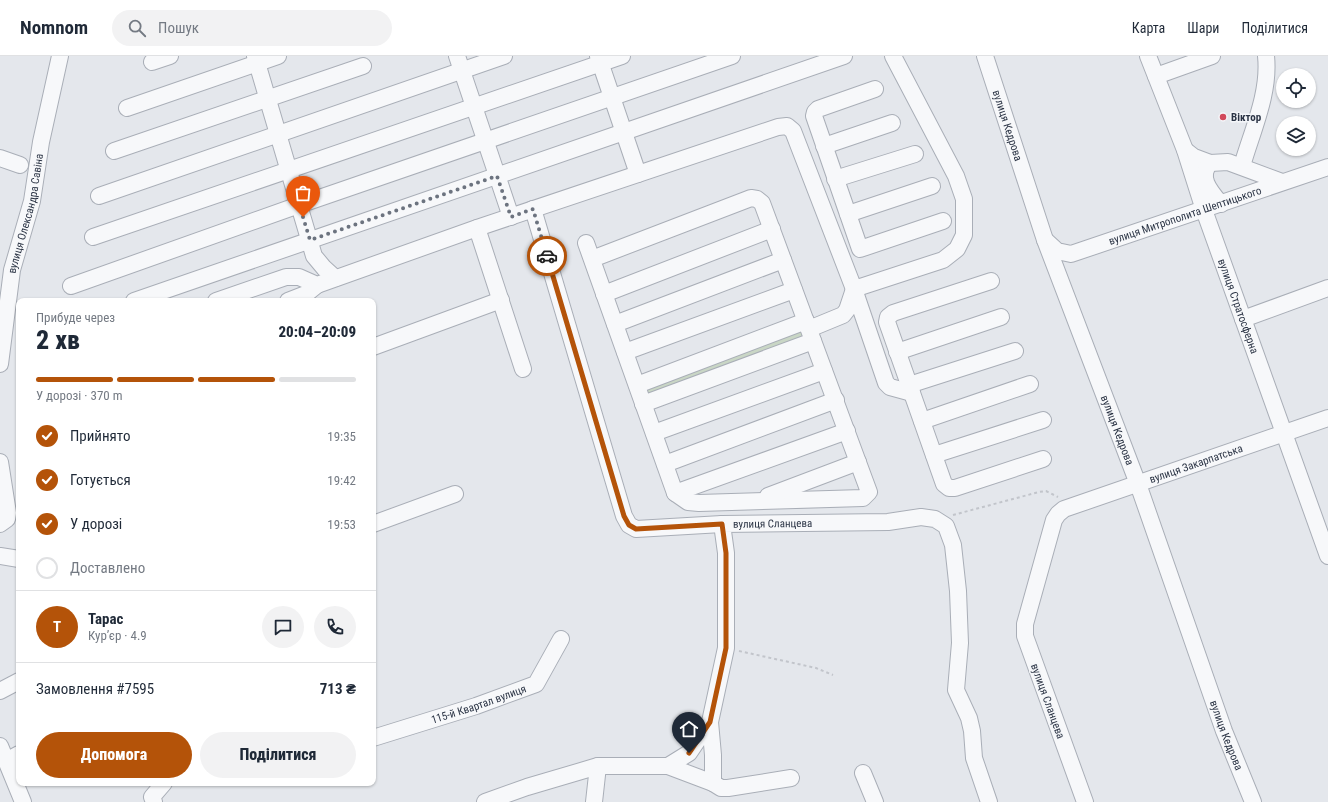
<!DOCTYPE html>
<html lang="uk">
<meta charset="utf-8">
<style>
body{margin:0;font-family:"Roboto Condensed",sans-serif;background:#f2f2f3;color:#1f2937;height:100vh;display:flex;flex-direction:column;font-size:15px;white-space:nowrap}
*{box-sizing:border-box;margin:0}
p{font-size:13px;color:#747a83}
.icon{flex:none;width:22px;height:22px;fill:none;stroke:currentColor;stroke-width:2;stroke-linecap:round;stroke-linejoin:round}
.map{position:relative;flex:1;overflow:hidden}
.side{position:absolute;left:16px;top:242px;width:360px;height:488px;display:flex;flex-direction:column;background:#fff;border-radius:8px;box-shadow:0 1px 3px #0004}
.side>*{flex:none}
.tools{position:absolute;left:1276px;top:12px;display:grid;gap:8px}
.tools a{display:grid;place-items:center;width:40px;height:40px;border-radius:50%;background:#fff;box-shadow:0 1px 3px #0004;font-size:20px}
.pin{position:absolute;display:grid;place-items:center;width:34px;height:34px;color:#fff;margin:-41px -17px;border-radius:50% 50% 50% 0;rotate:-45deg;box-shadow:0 0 4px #0007}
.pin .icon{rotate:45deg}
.courier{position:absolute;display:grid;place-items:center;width:40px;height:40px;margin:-20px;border:3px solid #b45309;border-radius:50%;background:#fff;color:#222;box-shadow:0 1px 5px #0007}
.head em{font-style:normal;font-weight:800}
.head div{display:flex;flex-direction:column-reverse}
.head{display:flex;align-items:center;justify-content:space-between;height:68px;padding:0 20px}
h1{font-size:26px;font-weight:800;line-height:30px}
.bar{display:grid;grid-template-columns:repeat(4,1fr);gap:6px 4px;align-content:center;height:48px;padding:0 20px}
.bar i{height:5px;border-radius:3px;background:#e0e1e3}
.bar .current{background:#b45309}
.bar p{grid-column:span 4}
.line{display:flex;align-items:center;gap:10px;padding:0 20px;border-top:1px solid #e0e1e3}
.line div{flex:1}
.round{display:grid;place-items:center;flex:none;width:42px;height:42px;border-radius:21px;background:#f2f2f3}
ol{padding:0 20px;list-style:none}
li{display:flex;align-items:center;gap:12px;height:44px}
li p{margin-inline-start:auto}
li .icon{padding:4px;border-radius:50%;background:#b45309;color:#fff;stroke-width:4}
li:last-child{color:#747a83}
li i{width:22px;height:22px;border:2px solid #e0e1e3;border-radius:50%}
.button{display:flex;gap:8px;margin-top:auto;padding:8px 20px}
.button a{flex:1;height:46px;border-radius:24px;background:#b45309;color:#fff;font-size:16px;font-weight:800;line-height:46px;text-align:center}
.button a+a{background:#f2f2f3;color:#1f2937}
header{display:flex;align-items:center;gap:24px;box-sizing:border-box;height:56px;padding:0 20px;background:#fff;border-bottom:1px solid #e0e1e3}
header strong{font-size:19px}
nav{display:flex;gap:22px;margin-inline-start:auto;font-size:14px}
.search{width:280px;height:36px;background:#f2f2f3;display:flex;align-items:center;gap:10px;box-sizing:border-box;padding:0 14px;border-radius:22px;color:#747a83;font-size:15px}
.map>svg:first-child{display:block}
</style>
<header>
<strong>Nomnom</strong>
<div class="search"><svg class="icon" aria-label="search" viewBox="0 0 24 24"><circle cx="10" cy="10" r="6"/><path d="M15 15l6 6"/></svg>Пошук</div>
<nav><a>Карта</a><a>Шари</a><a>Поділитися</a></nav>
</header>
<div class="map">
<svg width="1328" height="746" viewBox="0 0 1328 746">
<rect width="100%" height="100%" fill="#e4e7ec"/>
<path fill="#c9d6c5" d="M806,270L810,279L647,341L644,332Z"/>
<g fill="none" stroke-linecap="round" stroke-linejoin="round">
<defs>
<g id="minor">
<path d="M255,0L314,200L324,212L335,222"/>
<path d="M457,0L511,161"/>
<path d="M598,0L638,118"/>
<path id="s1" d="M985,0L1045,184L1138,428L1224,675L1253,746"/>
<path id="s2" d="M1148,0L1185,94L1204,154L1328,500"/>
<path d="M152,6L170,0"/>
<path d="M1156,20L1212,0"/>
<path d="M875,33L818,53L815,56L814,60L860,193L943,165"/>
<path d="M127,52L278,0"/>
<path d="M824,90L892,67"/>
<path d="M1185,94L1194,101L1210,107L1228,106L1282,126"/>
<path d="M114,95L363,10"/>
<path d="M0,102L20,109"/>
<path d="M1210,107C1197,121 1211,136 1221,148"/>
<path d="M1242,110C1252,75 1270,37 1266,0"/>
<path d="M835,123L915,98"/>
<path d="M99,140L504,0"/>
<path d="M533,153L624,460L629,469L636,473L722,468"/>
<path d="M848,158L932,130"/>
<path d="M477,172L523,313"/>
<path d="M93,181L622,0"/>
<path id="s3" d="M1045,184L1057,195L1071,198L1328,111"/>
<path d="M586,187L675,437L688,446L699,447L863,442L869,436L762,147L757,143L751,142L592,203"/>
<path d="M991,225L893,257L888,261L887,266L944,428L949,432H955L1043,403"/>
<path d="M71,230L299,149L732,0"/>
<path d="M604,238L772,173"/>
<path d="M134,245L844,0"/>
<path d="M216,245L286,221H299L317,229L477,172L778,71L787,70L793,75L854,233L943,204L957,193L964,179V143L956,120L893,0"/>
<path d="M288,245L306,238L317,229"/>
<path d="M1243,263L1328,232"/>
<path d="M615,268L783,204"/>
<path d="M809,273L843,259L847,254L854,233L886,327L890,331L912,337"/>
<path d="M373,291L501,244"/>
<path d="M625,296L794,234"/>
<path d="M897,296L1001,261"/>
<path id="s4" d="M0,308L12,214L32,145L41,86L60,0"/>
<path d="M637,329L806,265"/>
<path d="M909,329L1015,295"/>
<path d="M643,348L813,285"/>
<path d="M922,365L1030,328"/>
<path d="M654,377L824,315"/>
<path d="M934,399L1043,364"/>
<path d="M0,406L8,457L7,463L0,468"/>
<path d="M665,408L836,344"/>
<path d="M675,437L847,375"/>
<path d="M768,440L858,406"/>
<path d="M373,468L455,438"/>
<path d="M0,500L19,503"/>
<path d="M0,635L19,625"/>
<path id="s5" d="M373,682L476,650L536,628L561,583"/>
<path d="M0,690L23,746"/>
<path d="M6,705L19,698"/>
<path d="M668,710L689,697L710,666"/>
<path d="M863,717L875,746"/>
<path id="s6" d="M791,722L728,732H721L713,727V699L710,666L726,592V497L722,468L888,466L921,461L935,463L946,470L953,489L958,535L960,587L956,634L969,662L972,675L974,702L989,746"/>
<path d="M154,746L152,741L164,727"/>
<path d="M485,746L527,731L598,710H668L713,727"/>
<path d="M594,746L598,710"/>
<path id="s7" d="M1085,746L1025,580V568L1054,464L1058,458L1064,453L1328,362"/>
</g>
</defs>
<use href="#minor" stroke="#a9aeb7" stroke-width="18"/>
<g stroke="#c2c5cb" stroke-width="2" stroke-dasharray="3 3" stroke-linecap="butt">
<path d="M953,459L1039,436L1046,435L1058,441"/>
<path d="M739,595L816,612L833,619"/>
</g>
<use href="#minor" stroke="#f7f8fa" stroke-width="16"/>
</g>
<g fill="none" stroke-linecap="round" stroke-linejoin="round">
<path stroke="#6c737f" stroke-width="4" stroke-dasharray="0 7.2" d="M303,161L310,184L497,120L511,161L533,153L547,200"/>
<path stroke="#b45309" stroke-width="5" d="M547,200L624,460L629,469L636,473L722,468L726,497V592L710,666L689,697"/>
</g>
<circle fill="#d1495b" stroke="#f4f6f9" stroke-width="1.5" cx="1223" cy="61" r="4"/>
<g text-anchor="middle" stroke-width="3" stroke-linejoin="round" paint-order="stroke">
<g font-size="11" font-weight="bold" fill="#2b3445" stroke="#f4f6f9" text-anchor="start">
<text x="1231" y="65">Віктор</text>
</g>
<g font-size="11" fill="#2b3445" stroke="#f4f6f9">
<text dy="4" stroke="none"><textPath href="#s1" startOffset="73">вулиця Кедрова</textPath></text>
<text dy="4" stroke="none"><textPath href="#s4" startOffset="153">вулиця Олександра Савіна</textPath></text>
<text dy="4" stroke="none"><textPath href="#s3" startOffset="151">вулиця Митрополита Шептицького</textPath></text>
<text dy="4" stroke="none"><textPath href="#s2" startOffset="266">вулиця Стратосферна</textPath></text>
<text dy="4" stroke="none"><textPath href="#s1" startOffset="397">вулиця Кедрова</textPath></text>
<text dy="4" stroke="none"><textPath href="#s7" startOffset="451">вулиця Закарпатська</textPath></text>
<text dy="4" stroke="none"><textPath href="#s6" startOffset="392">вулиця Сланцева</textPath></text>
<text transform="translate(1048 645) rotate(70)" y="4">вулиця Сланцева</text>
<text dy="4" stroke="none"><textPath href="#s5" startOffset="111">115-й Квартал вулиця</textPath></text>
<text dy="4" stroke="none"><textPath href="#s1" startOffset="721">вулиця Кедрова</textPath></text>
</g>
</g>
</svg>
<div class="tools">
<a><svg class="icon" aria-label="locate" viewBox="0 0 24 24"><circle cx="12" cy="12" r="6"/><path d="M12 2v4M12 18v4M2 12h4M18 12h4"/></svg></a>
<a><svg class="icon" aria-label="layers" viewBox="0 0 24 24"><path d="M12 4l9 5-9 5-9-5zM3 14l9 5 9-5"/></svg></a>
</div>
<div class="pin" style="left:303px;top:161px;background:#ea580c"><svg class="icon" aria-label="bag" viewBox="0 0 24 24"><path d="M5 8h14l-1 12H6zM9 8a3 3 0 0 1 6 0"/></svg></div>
<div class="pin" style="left:689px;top:697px;background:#1f2937"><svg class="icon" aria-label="home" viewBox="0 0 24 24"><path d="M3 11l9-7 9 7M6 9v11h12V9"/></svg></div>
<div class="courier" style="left:547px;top:200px"><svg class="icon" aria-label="car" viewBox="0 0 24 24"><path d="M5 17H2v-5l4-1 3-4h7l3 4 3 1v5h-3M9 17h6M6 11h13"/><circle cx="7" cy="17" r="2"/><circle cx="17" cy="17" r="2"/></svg></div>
<section class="side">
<div class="head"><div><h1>2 хв</h1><p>Прибуде через</p></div><em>20:04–20:09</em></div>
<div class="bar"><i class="current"></i><i class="current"></i><i class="current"></i><i></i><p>У дорозі · 370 m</p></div>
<ol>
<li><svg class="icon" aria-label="check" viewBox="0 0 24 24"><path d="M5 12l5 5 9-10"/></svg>Прийнято<p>19:35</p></li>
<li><svg class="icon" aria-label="check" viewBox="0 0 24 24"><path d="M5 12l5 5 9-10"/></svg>Готується<p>19:42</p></li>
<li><svg class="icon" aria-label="check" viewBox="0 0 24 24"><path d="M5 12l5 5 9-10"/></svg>У дорозі<p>19:53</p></li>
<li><i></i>Доставлено</li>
</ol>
<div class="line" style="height:72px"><b class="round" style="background:#b45309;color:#fff">Т</b><div><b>Тарас</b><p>Кур’єр · 4.9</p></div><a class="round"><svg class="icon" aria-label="chat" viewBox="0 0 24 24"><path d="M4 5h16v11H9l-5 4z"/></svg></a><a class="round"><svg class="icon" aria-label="phone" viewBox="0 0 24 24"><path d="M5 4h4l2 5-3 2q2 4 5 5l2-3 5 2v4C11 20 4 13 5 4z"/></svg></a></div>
<div class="line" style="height:52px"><div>Замовлення #7595</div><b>713 ₴</b></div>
<div class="button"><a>Допомога</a><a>Поділитися</a></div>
</section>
</div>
